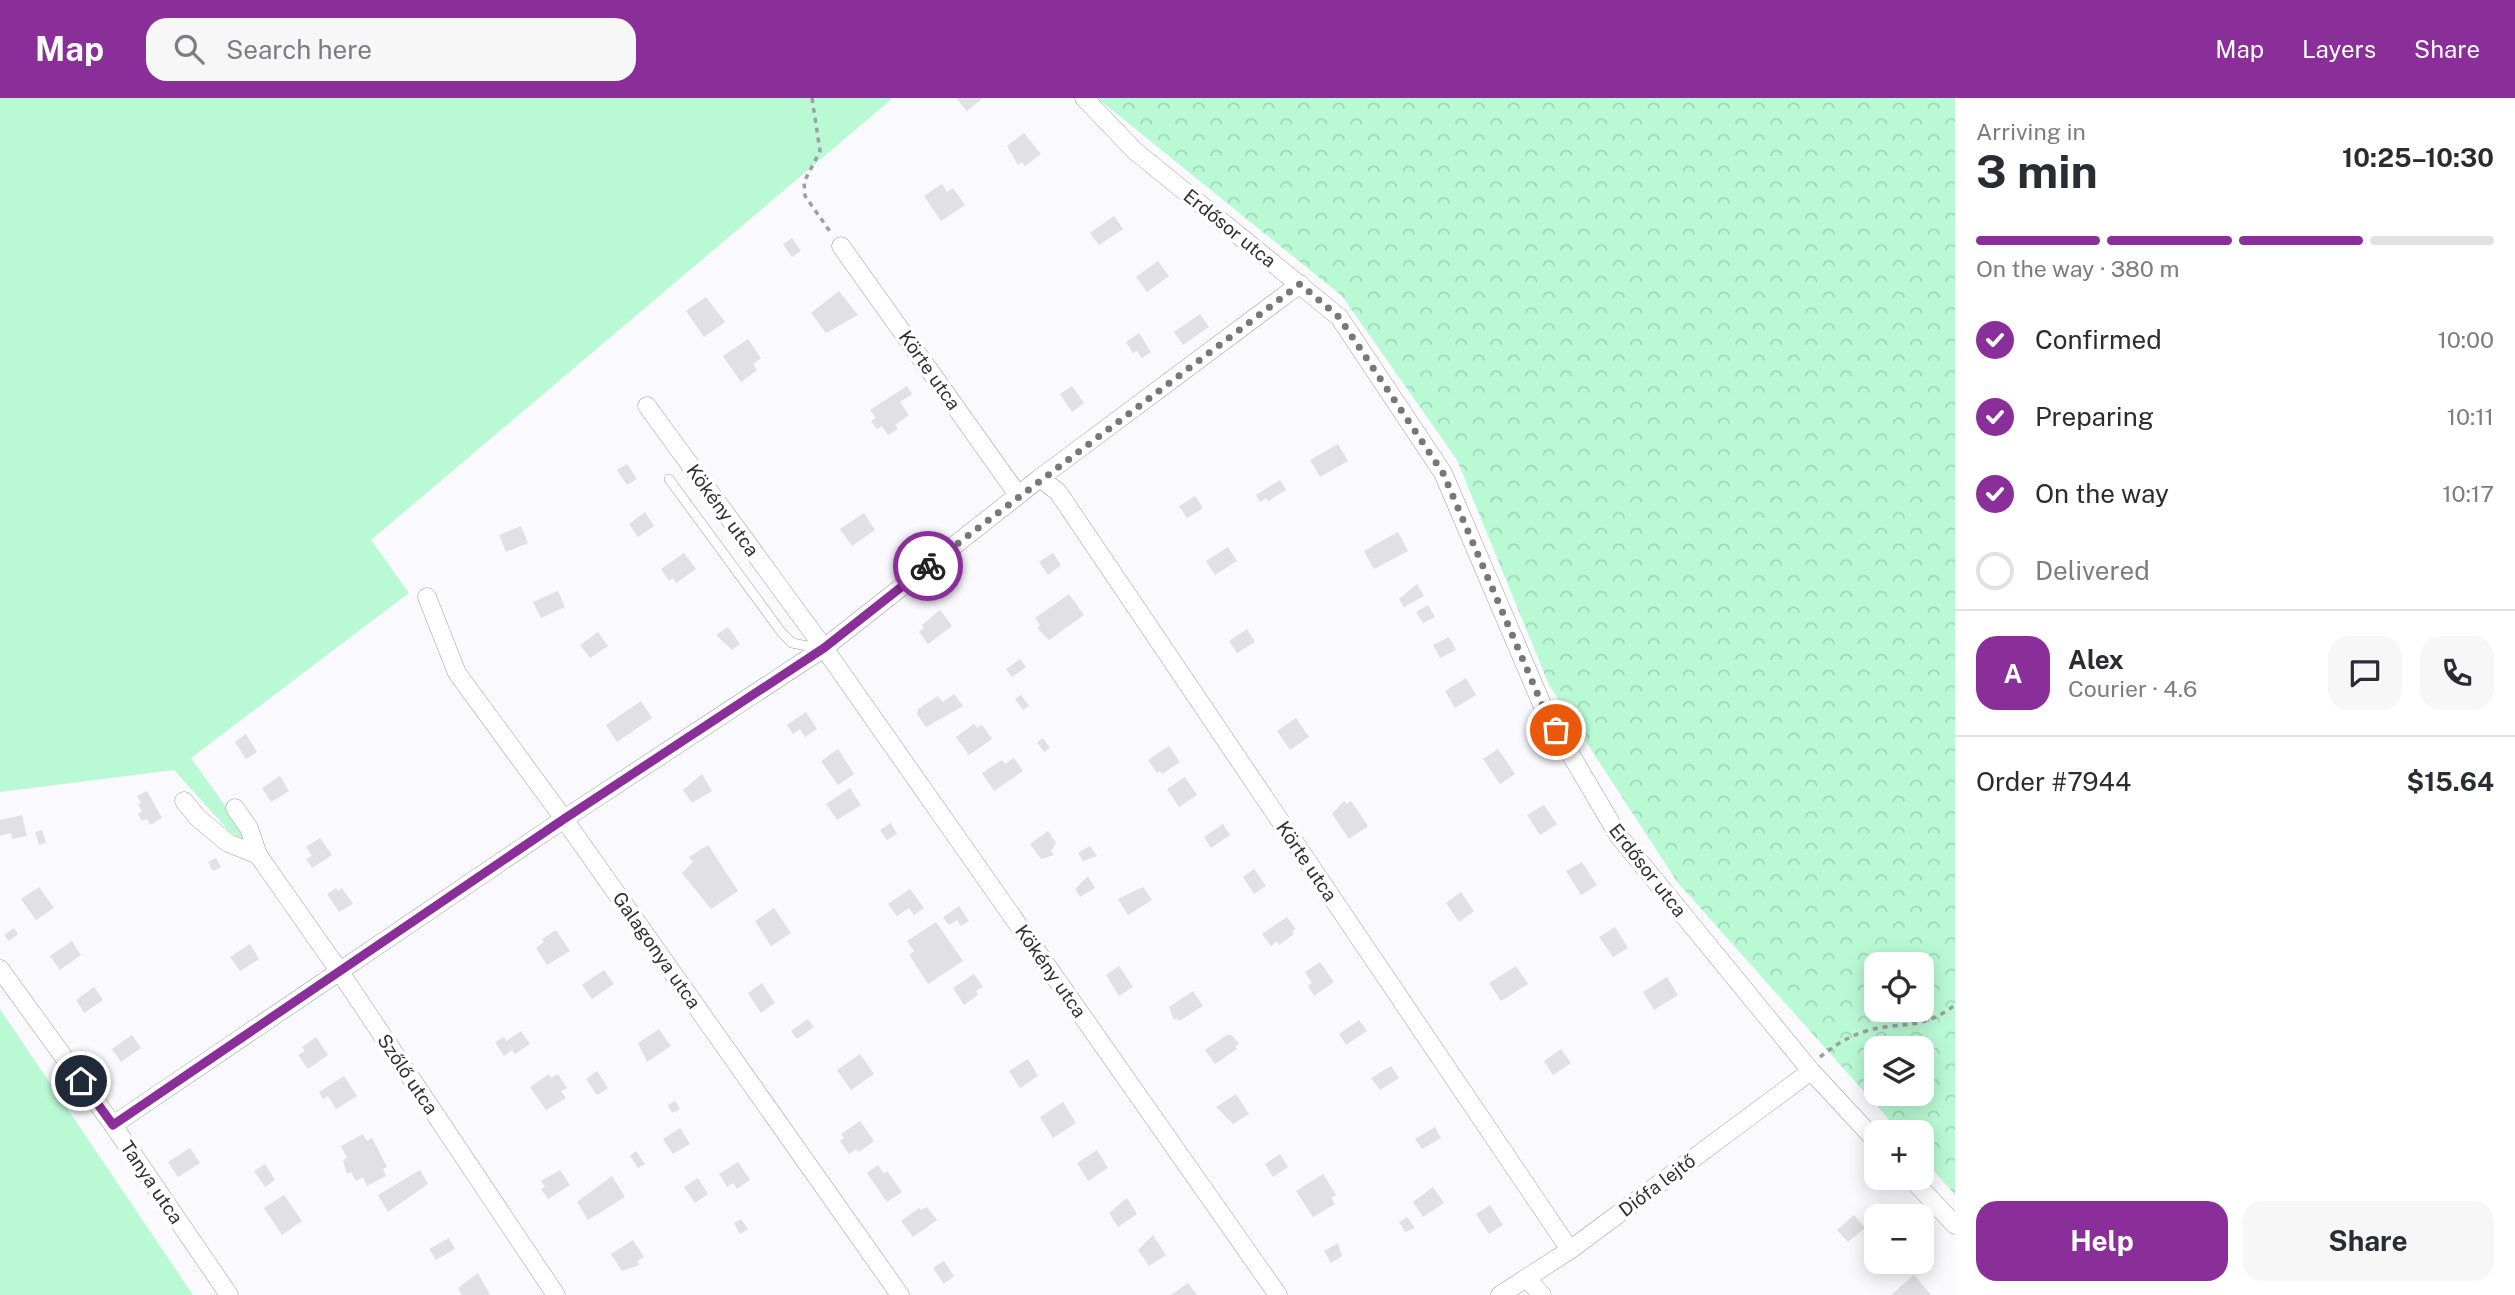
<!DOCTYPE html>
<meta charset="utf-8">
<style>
body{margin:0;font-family:"Public Sans",sans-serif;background:#f7f7f7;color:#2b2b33;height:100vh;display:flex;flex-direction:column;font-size:26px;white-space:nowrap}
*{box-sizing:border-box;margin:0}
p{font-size:23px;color:#7c7c81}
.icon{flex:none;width:38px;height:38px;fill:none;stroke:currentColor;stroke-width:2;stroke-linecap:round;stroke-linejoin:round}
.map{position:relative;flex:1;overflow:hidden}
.panel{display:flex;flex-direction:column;background:#fff;width:560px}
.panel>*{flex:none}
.tools{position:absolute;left:1864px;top:854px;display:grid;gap:14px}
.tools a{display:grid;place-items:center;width:70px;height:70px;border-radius:14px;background:#fff;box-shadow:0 4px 18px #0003;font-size:35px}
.pin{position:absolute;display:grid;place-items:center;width:60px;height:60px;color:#fff;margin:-30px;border:4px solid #fff;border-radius:50%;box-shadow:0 2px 7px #0007}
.courier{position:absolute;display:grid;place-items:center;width:70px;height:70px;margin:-35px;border:5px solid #8a2e99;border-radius:50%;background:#fff;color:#222;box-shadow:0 2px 9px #0007}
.summary em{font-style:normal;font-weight:700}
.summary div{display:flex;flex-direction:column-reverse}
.summary{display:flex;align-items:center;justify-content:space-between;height:119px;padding:0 21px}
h1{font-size:46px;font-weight:700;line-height:52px}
.bar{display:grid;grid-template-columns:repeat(4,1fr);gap:10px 7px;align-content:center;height:84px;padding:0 21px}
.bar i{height:9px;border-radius:5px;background:#e1e1e2}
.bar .on{background:#8a2e99}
.bar p{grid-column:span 4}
.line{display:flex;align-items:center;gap:18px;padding:0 21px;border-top:2px solid #e1e1e2}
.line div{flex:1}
.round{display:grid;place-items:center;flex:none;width:74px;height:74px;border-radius:21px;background:#f7f7f7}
ol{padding:0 21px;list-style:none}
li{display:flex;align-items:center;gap:21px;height:77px}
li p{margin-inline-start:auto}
li .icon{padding:7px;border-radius:50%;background:#8a2e99;color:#fff;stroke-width:4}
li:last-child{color:#7c7c81}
li i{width:38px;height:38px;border:4px solid #e1e1e2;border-radius:50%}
.action{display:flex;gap:14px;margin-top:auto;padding:14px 21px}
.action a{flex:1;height:80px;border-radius:21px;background:#8a2e99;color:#fff;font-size:28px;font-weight:700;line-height:80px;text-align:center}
.action a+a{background:#f7f7f7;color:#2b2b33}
header{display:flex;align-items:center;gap:42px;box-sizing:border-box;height:98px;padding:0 35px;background:#8a2e99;color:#fff}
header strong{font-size:33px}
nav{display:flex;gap:38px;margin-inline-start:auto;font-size:24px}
.search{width:490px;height:63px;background:#f7f7f7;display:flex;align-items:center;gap:18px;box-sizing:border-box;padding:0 24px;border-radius:21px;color:#7c7c81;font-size:26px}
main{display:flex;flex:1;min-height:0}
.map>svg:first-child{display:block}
</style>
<header>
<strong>Map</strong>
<div class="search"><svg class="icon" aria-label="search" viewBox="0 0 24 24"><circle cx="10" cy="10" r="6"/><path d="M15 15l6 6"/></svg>Search here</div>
<nav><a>Map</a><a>Layers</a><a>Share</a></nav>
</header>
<main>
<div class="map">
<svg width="1955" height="1197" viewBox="0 0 1955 1197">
<defs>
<pattern id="forest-crowns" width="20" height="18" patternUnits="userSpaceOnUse" patternTransform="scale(1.75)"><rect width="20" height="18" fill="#b9fad5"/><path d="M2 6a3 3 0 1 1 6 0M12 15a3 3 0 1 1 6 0" fill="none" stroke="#a0d7b7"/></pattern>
</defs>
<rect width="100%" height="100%" fill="#fafafe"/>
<g fill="#b9fad5">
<path d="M0,0H893L371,442L409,495L191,660L239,727L243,741L230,734L174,672L0,694Z"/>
<path d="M0,911L193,1197H0Z"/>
</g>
<path fill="url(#forest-crowns)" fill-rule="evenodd" d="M1097,0H1955V1097L1922,1059V1034H1900L1678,785L1549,587L1457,362L1342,198ZM1876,866H1922V912H1876ZM1876,950H1922V996H1876Z"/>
<g fill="#e0e0e5">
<path d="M956,0H983L967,13Z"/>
<path d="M1024,35L1041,56L1025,68L1022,64L1018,67L1007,48Z"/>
<path d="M942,86L947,94L953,90L965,107L941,123L924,98Z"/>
<path d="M1114,118L1123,131L1099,147L1090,135Z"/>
<path d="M792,140L801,153L792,159L783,146Z"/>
<path d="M1158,163L1169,178L1147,194L1136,179Z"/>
<path d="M839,193L858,217L826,235L811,215Z"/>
<path d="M706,199L725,224L704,239L686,213Z"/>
<path d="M1200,216L1209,229L1183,247L1174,234Z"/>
<path d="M1139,235L1151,254L1142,260L1137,253L1133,255L1126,244Z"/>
<path d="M748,241L761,260L753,266L757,272L741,284L723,258Z"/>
<path d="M907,288L912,296L900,304L909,317L895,327L898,331L888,337L882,328L877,331L871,323L876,320L870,312Z"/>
<path d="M1072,288L1084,305L1072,314L1060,296Z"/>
<path d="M1338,346L1348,363L1320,379L1310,362Z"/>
<path d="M627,366L637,381L627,387L617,372Z"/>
<path d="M1280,382L1286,392L1268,403L1266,400L1260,404L1256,397Z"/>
<path d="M1195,398L1203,410L1187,420L1179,408Z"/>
<path d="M645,414L654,428L638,439L629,426Z"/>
<path d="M864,415L875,432L852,448L840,431Z"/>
<path d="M521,428L528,445L506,454L499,437Z"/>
<path d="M1398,434L1408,453L1374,471L1364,453Z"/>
<path d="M1228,449L1237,463L1215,477L1206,463Z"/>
<path d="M684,455L696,471L676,485L673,480L669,483L661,471Z"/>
<path d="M1053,455L1061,467L1048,477L1039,464Z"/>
<path d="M1417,486L1424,498L1404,509L1399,501Z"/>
<path d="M558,493L565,509L541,520L533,504Z"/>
<path d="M1069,496L1084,517L1049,542L1037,530L1040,527L1035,520Z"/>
<path d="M1428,507L1435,519L1423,525L1416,514Z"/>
<path d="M940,512L952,528L928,546L919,534L924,530L922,527Z"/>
<path d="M728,529L740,546L732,552L716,537Z"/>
<path d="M1247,531L1255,544L1237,555L1229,543Z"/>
<path d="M598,534L608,548L590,560L580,547Z"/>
<path d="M1449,539L1456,552L1440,560L1433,547Z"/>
<path d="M1020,561L1026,569L1012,579L1006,571Z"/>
<path d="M1466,580L1476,597L1455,610L1445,593Z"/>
<path d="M954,596L963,608L926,629L917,616L918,611L938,598L943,604Z"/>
<path d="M1021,597L1029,608L1023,612L1015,601Z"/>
<path d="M641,603L652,620L617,644L606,627Z"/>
<path d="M806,614L817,631L805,639L800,631L793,636L787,627Z"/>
<path d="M1296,620L1309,639L1290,652L1277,633Z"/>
<path d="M974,626L977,630L982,627L992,641L969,657L956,639Z"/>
<path d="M246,636L257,654L246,661L235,644Z"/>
<path d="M1043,640L1050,650L1044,654L1037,644Z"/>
<path d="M1169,648L1180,664L1162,676L1160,673L1157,675L1148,662Z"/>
<path d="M838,651L854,676L838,687L821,663Z"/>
<path d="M1498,651L1515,676L1500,686L1483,661Z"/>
<path d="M1014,660L1023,673L994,693L982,675L1002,662L1005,666Z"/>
<path d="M702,676L712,693L692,705L683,692Z"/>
<path d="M280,678L289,693L271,704L262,690Z"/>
<path d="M1185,679L1197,697L1179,709L1167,691Z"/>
<path d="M850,690L861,707L837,722L826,706Z"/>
<path d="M147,693L162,720L150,727L147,721L142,723L138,716L142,713L138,706L141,705L137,698Z"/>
<path d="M1344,703L1347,706L1351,703L1368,728L1349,741L1332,716Z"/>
<path d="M1544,707L1557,726L1540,737L1527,717Z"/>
<path d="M22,717L27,738L12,741L11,735L0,738V722Z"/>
<path d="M891,725L897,736L887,742L880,732Z"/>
<path d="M1223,726L1230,737L1211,750L1204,739Z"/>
<path d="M42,732L46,745L39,747L35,734Z"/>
<path d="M1048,733L1056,745L1051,753L1054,757L1041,761L1030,746Z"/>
<path d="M320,740L332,757L312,770L306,761L312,758L306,749Z"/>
<path d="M708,747L738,793L711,811L682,775L693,764L689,759Z"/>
<path d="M1090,748L1097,758L1083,763L1078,755Z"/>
<path d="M216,760L221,769L213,773L208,764Z"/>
<path d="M1582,764L1597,787L1581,797L1566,773Z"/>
<path d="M1254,771L1266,788L1254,796L1243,779Z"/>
<path d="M1088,778L1095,790L1080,799L1075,791Z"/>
<path d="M39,789L54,810L36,822L21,801Z"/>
<path d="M1143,789L1152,802L1128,817L1118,801Z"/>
<path d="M336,790L338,793L342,790L353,806L339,814L327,796Z"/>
<path d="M910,791L924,810L914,817L909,810L897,818L888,806Z"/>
<path d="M1461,794L1474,813L1459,824L1446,805Z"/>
<path d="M959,808L969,823L961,828L957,822L949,827L943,819Z"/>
<path d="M774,810L791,835L771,848L755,823Z"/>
<path d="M1287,819L1296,831L1292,833L1294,836L1279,847L1277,843L1271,848L1262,836Z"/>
<path d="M936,824L963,863L928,886L909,857L914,853L907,843Z"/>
<path d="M1615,829L1628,850L1613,859L1599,839Z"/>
<path d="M14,830L18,836L9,843L4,837Z"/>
<path d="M556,832L570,853L547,867L536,850L544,844L542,841Z"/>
<path d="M72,843L81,857L60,872L50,858Z"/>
<path d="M250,846L259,861L240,873L230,859Z"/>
<path d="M1320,864L1334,884L1314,898L1308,888L1312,885L1305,874Z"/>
<path d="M1119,868L1133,889L1119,898L1106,877Z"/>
<path d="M1516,868L1528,886L1501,903L1489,885Z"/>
<path d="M604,872L614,886L592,901L582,887Z"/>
<path d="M974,876L983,889L976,893L978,897L964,907L953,890Z"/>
<path d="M1667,879L1678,897L1654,912L1643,894Z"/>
<path d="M762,885L775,905L761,915L748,895Z"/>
<path d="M94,889L103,902L84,915L76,902Z"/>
<path d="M1193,893L1203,908L1179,923L1177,920L1174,922L1169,909Z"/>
<path d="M808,921L814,929L797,941L791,933Z"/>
<path d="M1359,922L1367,933L1346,947L1339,936Z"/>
<path d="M659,931L671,948L647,964L638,945Z"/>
<path d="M521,933L530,946L515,956L512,952L504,958L495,944L504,939L506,943Z"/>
<path d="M132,937L141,950L121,964L112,951Z"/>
<path d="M1227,937H1232L1239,946L1235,948L1237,951L1215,966L1205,952Z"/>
<path d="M316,939L328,957L308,971L298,957L305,953L302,949Z"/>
<path d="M1561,951L1571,965L1553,977L1544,963Z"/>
<path d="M860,956L874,976L851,992L837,972Z"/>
<path d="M1028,961L1038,978L1020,990L1009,973Z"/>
<path d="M1391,968L1399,980L1380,992L1371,980Z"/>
<path d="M597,973L608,990L597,997L586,981Z"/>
<path d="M549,976L551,980L558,976L567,990L561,993L566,1000L546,1012L530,989Z"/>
<path d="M344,978L357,998L336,1011L328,998L323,1001L319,994Z"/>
<path d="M1236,996L1249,1016L1233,1026L1216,1009Z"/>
<path d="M675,1003L680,1011L672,1015L668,1007Z"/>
<path d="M1063,1004L1076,1025L1053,1040L1040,1019Z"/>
<path d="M860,1023L874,1043L859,1054L856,1051L849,1056L840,1043L844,1040L841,1036Z"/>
<path d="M1435,1029L1441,1040L1422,1051L1415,1041Z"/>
<path d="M680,1030L690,1046L673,1056L663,1041Z"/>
<path d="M363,1036L367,1043L372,1040L387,1069L383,1071L386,1078L367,1088L363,1079L356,1083L351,1074L347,1076L343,1062L347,1060L341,1048Z"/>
<path d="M190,1050L200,1065L178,1079L168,1064Z"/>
<path d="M1097,1052L1108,1070L1088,1083L1077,1065Z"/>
<path d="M636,1053L645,1066L638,1070L630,1058Z"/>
<path d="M1280,1056L1288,1069L1273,1079L1265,1066Z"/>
<path d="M738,1064L750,1082L737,1091L733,1085L727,1089L719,1076Z"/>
<path d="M265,1066L275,1082L265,1089L254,1073Z"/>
<path d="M878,1067L884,1076L887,1073L902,1094L887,1104L867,1075Z"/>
<path d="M420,1072L428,1086L388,1114L378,1097Z"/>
<path d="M560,1072L570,1087L548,1101L541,1091L545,1089L541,1083Z"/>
<path d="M1323,1076L1336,1097L1331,1100L1335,1106L1313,1119L1296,1093Z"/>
<path d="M612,1078L625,1099L588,1122L577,1104Z"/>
<path d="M698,1080L708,1096L695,1105L684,1089Z"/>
<path d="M1433,1089L1444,1105L1423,1119L1413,1104Z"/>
<path d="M284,1097L302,1123L282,1137L264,1110Z"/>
<path d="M1127,1100L1137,1116L1118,1129L1109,1115Z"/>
<path d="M1490,1107L1503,1127L1489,1136L1476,1116Z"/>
<path d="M927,1109L937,1122L913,1139L901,1123L919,1110L921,1112Z"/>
<path d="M1854,1117L1865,1130L1848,1144L1837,1132Z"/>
<path d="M1407,1119L1415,1130L1405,1134L1399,1124Z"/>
<path d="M741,1121L748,1131L740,1136L734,1125Z"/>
<path d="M1153,1137L1166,1157L1149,1168L1138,1152Z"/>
<path d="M1876,1138V1158L1866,1147Z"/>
<path d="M449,1140L455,1151L436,1162L429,1151Z"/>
<path d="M633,1142L644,1159L637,1163L639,1167L622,1173L611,1156Z"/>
<path d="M1338,1145L1342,1158L1331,1165L1324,1153Z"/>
<path d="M944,1163L954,1178L944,1186L933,1170Z"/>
<path d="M478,1175L490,1197H462L458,1190Z"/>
<path d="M1914,1177L1931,1197H1891Z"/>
<path d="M1188,1185L1197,1197H1171Z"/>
</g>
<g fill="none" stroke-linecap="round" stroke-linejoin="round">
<defs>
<path id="lane" d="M669,381L782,535L792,545L818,550"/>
<g id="street">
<path d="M1084,0L1135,53L1339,219L1443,375L1544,611L1618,737L1811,973L1876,1043"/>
<path d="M841,148L1018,397"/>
<path d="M647,308L824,550L1278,1197"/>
<path d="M1040,380L1058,394L1570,1152"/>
<path d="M427,499L457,575L564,721L900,1197"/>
<path d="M184,703L198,720L228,745L258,757L340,874L556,1197"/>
<path d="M235,710L249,730L258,757"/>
<path d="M0,871L113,1027L229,1197"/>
<path d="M113,1027L564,721L824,550L1040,380L1300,186"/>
<path d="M1911,1080L1955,1127"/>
<path d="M1527,1181L1542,1197"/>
<path d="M1500,1197L1570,1152L1811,973"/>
</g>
</defs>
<use href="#lane" stroke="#9e9ea3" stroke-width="10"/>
<use href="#street" stroke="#9e9ea3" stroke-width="19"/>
<g stroke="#9e9ea1" stroke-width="3.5" stroke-dasharray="5 5" stroke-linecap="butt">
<path d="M812,0L820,53L804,84L805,98L831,135"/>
<path d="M1820,959C1833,949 1847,939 1863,934C1901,922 1920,934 1955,907"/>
</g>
<use href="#lane" stroke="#fff" stroke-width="9"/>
<use href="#street" stroke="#fff" stroke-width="18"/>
</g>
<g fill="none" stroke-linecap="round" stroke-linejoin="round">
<path stroke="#77777a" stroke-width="7" stroke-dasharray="0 12.6" d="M928,468L1300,186L1339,219L1443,375L1544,611L1556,632"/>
<path stroke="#8a2e99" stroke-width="9" d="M81,983L113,1027L564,721L824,550L928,468"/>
</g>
<g text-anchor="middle" stroke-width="7" stroke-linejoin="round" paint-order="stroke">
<g font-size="19" fill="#313133" stroke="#fff">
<text transform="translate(1230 130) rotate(39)" y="7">Erdősor utca</text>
<text transform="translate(930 272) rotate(55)" y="7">Körte utca</text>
<text transform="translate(723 412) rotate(54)" y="7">Kökény utca</text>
<text transform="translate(1307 763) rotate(56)" y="7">Körte utca</text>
<text transform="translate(1648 772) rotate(52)" y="7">Erdősor utca</text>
<text transform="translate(657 852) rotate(55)" y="7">Galagonya utca</text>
<text transform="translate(1051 873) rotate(55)" y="7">Kökény utca</text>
<text transform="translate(408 976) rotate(56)" y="7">Szőlő utca</text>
<text transform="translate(152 1084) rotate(56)" y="7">Tanya utca</text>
<text transform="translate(1657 1087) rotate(-37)" y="7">Diófa lejtő</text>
</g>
</g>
</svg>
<div class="tools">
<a><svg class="icon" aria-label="locate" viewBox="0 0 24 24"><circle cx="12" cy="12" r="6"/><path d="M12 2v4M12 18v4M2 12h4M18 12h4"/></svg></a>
<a><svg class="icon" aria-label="layers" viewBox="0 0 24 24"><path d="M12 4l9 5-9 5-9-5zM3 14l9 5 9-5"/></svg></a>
<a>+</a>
<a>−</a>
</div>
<div class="pin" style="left:1556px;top:632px;background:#ea580c"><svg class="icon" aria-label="bag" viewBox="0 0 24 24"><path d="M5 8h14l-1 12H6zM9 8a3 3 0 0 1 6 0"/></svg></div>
<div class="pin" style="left:81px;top:983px;background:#1f2937"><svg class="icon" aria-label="home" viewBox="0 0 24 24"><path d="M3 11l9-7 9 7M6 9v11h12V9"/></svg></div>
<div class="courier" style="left:928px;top:468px"><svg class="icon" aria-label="bike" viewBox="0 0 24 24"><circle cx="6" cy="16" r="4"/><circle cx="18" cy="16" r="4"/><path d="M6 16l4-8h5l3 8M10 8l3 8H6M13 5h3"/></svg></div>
</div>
<section class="panel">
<div class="summary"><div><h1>3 min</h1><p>Arriving in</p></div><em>10:25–10:30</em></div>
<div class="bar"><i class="on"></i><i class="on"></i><i class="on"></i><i></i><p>On the way · 380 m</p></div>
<ol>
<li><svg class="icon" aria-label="check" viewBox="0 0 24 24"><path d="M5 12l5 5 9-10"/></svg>Confirmed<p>10:00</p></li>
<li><svg class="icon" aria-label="check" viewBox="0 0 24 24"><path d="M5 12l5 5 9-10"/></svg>Preparing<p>10:11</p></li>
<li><svg class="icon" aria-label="check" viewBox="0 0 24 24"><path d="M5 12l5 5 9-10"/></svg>On the way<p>10:17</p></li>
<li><i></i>Delivered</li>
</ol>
<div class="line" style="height:126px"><b class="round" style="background:#8a2e99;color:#fff">A</b><div><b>Alex</b><p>Courier · 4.6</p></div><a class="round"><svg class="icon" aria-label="chat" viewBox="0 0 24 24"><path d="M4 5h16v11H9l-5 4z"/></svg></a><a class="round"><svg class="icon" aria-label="phone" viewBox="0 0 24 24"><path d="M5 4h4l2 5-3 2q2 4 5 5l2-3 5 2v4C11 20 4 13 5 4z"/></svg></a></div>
<div class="line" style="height:91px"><div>Order #7944</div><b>$15.64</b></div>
<div class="action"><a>Help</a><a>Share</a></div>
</section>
</main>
